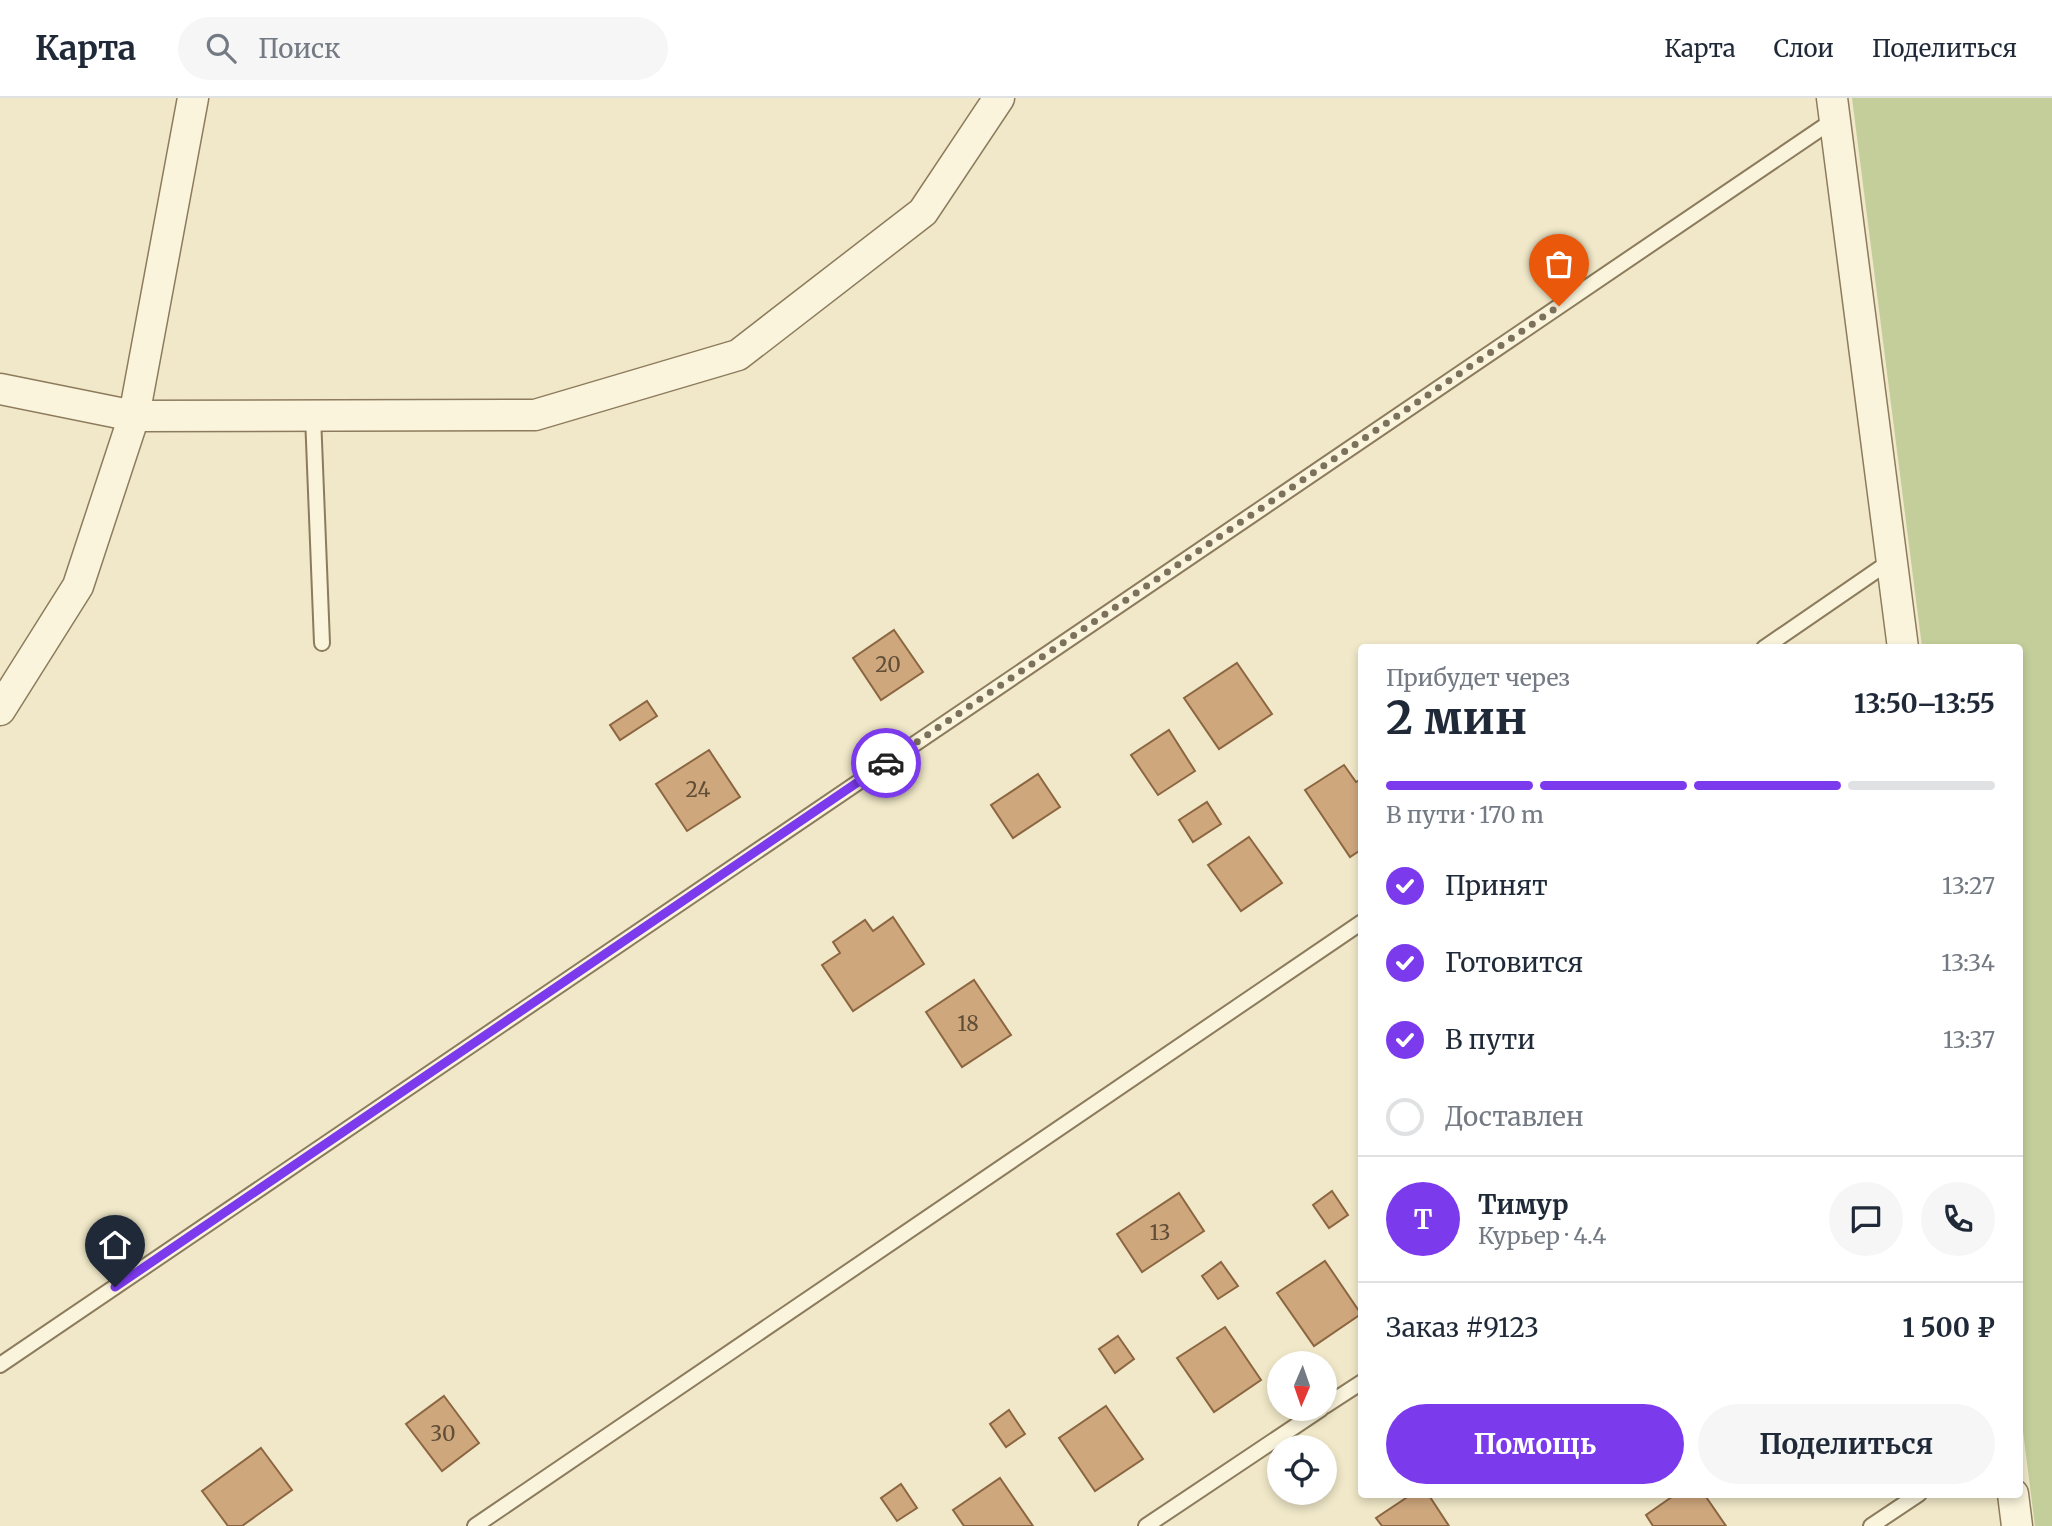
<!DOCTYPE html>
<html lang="ru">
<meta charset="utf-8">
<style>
body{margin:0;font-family:Merriweather,serif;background:#f6f6f7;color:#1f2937;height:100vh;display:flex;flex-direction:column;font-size:26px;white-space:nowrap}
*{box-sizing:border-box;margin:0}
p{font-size:23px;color:#747a83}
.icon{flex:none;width:38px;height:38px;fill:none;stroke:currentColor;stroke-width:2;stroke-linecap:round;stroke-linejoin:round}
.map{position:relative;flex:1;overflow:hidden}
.side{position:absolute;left:1358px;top:546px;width:665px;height:854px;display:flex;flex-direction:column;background:#fff;border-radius:7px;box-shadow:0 4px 10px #0003}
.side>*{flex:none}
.needle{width:46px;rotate:182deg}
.buttons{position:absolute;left:1267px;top:1253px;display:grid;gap:14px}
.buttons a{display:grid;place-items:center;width:70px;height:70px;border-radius:50%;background:#fff;box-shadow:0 4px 10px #0003;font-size:35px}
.pin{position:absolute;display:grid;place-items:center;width:60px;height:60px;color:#fff;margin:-72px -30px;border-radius:50% 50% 50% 0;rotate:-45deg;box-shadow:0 0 7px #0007}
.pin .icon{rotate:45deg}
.courier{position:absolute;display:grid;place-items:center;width:70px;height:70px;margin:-35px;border:5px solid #7c3aed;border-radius:50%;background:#fff;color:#222;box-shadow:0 2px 9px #0007}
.summary em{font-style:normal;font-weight:700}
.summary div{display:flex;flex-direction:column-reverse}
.summary{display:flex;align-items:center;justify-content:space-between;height:119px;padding:0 28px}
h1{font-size:46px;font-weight:700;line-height:52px}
.bar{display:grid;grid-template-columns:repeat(4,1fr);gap:10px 7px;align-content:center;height:84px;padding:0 28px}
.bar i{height:9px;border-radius:5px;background:#e0e1e3}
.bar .selected{background:#7c3aed}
.bar p{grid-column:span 4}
.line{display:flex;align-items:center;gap:18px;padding:0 28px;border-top:2px solid #e0e1e3}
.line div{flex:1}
.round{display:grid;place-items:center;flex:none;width:74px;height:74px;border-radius:37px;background:#f6f6f7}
ol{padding:0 28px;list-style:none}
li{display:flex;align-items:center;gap:21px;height:77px}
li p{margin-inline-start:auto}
li .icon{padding:7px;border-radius:50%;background:#7c3aed;color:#fff;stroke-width:4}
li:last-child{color:#747a83}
li i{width:38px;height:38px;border:4px solid #e0e1e3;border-radius:50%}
.button{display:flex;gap:14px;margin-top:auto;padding:14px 28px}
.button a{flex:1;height:80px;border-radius:42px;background:#7c3aed;color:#fff;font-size:28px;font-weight:700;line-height:80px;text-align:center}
.button a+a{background:#f6f6f7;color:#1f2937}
header{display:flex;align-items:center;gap:42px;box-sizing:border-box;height:98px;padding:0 35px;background:#fff;border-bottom:2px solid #e0e1e3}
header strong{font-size:33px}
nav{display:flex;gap:38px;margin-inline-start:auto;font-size:24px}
.search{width:490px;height:63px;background:#f6f6f7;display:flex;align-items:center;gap:18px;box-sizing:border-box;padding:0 24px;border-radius:38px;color:#747a83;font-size:26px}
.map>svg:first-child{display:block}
</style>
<header>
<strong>Карта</strong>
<div class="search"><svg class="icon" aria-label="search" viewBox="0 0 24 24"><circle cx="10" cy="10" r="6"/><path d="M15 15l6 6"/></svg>Поиск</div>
<nav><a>Карта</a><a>Слои</a><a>Поделиться</a></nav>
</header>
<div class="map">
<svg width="2052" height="1428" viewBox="0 0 2052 1428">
<rect width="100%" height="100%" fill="#f0e8c8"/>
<path fill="#c3ce9b" d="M1852,0H2052V1428H2035L2020,1310V550L1922,549Z"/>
<g fill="#cea77d" stroke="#8c6641" stroke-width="2">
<path d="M894,532L923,574L881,602L853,560Z"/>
<path d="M1237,565L1272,616L1219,651L1184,600Z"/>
<path d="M647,603L657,618L620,642L610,627Z"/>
<path d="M1169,632L1195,673L1158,697L1131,657Z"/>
<path d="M709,652L740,699L687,733L656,686Z"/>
<path d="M1344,667L1356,684L1362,681V751L1350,759L1305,692Z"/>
<path d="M1038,676L1060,709L1013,740L991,707Z"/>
<path d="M1207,704L1221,726L1193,744L1179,722Z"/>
<path d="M1249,739L1282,785L1241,813L1208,767Z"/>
<path d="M893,819L924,866L853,913L822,867L840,855L833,844L865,822L873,833Z"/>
<path d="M974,882L1011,937L962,969L926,914Z"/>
<path d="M1332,1093L1348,1117L1329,1130L1313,1107Z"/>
<path d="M1179,1095L1204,1133L1142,1174L1117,1136Z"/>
<path d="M1325,1163L1361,1216L1314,1248L1277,1195Z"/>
<path d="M1221,1164L1238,1188L1218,1201L1202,1178Z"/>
<path d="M1225,1229L1261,1282L1214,1314L1177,1260Z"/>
<path d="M1118,1238L1134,1261L1115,1275L1099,1251Z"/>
<path d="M444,1298L479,1345L442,1373L406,1326Z"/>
<path d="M1106,1308L1143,1361L1095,1393L1059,1340Z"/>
<path d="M1009,1312L1025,1336L1006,1349L990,1326Z"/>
<path d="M261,1350L292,1392L242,1428H228L202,1393Z"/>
<path d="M1000,1380L1033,1428H964L953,1412Z"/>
<path d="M901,1386L917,1410L897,1423L881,1400Z"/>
<path d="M1412,1396H1428L1449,1428H1382L1376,1420Z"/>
<path d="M1676,1396H1704L1726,1428H1653L1646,1417Z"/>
</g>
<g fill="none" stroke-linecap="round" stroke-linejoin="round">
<defs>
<g id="lane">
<path d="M313,318L322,545"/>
<path d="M1764,550L1892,462"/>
<path d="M0,1267L1835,21"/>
<path d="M1325,1308L1362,1284"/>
<path d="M475,1428L1362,824"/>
<path d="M1146,1428L1321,1311"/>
<path d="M1871,1428L1919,1396"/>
</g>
<g id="street">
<path d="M1832,0L1903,550"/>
<path d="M0,291L134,318L535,317L738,257L923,114L999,0"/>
<path d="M0,612L78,488L134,318L193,0"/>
<path d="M2013,1396L2017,1428"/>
</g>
</defs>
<use href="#lane" stroke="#8c7b5c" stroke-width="18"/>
<use href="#street" stroke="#8c7b5c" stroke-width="33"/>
<use href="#lane" stroke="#faf4dc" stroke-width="14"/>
<use href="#street" stroke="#faf4dc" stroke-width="30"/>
</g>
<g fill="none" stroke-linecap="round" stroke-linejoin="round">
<path stroke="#7c715b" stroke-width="7" stroke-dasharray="0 12.6" d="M886,665L1559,208"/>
<path stroke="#7c3aed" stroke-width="9" d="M115,1189L886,665"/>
</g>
<g text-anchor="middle" stroke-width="7" stroke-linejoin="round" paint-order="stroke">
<g font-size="21" fill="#614e37">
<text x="888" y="574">20</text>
<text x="698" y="699">24</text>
<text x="968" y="933">18</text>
<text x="1160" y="1142">13</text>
<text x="443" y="1343">30</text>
</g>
</g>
</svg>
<div class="buttons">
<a><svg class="needle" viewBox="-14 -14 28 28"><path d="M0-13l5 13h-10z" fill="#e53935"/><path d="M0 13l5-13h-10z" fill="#747a83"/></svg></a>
<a><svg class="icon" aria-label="locate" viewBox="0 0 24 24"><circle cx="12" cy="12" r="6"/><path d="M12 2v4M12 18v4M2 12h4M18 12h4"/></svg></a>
</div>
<div class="pin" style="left:1559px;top:208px;background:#ea580c"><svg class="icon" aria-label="bag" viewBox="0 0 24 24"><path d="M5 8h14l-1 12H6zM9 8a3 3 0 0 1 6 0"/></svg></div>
<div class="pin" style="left:115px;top:1189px;background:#1f2937"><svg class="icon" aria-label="home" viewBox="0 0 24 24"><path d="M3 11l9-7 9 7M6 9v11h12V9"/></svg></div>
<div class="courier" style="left:886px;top:665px"><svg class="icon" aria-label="car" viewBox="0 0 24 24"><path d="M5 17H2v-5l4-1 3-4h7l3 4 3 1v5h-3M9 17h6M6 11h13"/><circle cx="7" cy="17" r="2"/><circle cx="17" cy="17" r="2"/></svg></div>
<section class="side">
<div class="summary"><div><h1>2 мин</h1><p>Прибудет через</p></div><em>13:50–13:55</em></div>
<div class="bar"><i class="selected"></i><i class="selected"></i><i class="selected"></i><i></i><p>В пути · 170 m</p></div>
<ol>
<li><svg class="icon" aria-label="check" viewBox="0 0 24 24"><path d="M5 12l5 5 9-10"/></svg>Принят<p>13:27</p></li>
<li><svg class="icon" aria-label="check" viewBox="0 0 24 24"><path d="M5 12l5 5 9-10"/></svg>Готовится<p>13:34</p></li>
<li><svg class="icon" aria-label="check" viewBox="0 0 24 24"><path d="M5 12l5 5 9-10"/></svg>В пути<p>13:37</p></li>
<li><i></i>Доставлен</li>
</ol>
<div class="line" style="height:126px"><b class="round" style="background:#7c3aed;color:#fff">Т</b><div><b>Тимур</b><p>Курьер · 4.4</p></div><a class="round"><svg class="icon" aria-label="chat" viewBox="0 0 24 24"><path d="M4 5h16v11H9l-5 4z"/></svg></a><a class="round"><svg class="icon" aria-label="phone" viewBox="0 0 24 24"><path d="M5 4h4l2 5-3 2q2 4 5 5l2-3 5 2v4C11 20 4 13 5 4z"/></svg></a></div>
<div class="line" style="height:91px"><div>Заказ #9123</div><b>1 500 ₽</b></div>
<div class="button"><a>Помощь</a><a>Поделиться</a></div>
</section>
</div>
